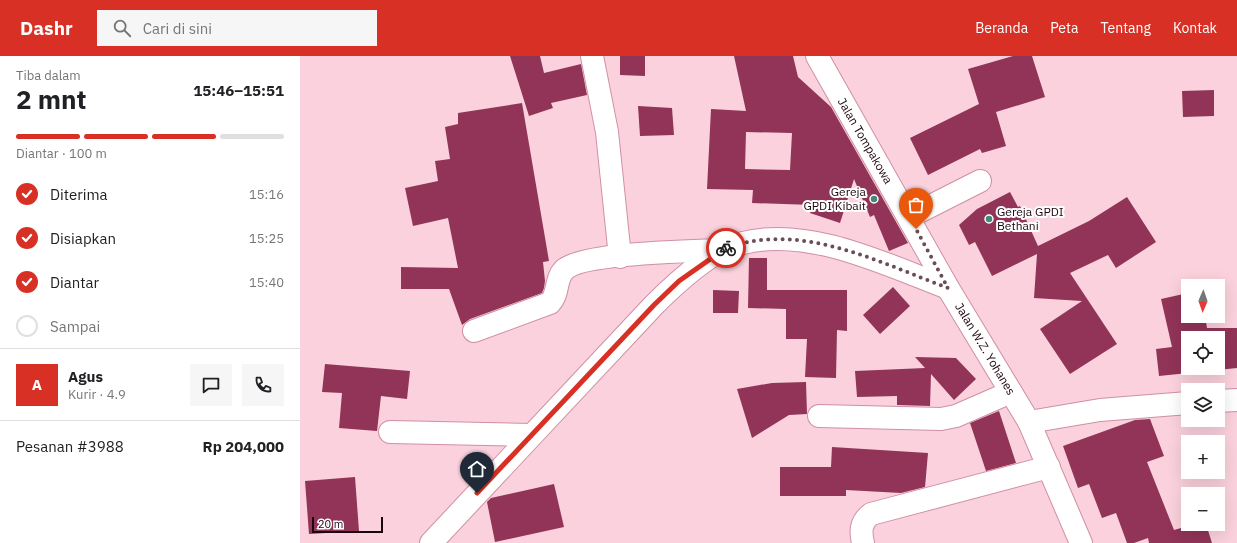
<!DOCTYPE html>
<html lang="id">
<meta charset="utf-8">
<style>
body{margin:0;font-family:"IBM Plex Sans",sans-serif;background:#f6f6f6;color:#202124;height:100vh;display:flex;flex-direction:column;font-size:15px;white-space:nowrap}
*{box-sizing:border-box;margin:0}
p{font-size:13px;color:#757577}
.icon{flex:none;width:22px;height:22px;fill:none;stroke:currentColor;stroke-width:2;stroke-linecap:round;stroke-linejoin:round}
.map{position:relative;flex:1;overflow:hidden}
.side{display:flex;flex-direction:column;background:#fff;width:300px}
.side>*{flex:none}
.needle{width:26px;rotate:182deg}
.fabs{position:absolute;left:881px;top:223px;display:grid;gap:8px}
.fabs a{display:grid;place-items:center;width:44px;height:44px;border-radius:0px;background:#fff;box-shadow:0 4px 16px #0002;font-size:20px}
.scale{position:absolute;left:12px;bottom:10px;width:71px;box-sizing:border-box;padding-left:4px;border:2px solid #1c060e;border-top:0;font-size:11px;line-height:14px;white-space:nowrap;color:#1c060e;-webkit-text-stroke:3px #fefefe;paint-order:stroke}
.pin{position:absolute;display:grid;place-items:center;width:34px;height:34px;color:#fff;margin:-41px -17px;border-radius:50% 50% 50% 0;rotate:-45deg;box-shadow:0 0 4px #0007}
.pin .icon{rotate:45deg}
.courier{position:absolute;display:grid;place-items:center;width:40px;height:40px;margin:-20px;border:3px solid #d93025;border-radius:50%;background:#fff;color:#222;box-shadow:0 1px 5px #0007}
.summary em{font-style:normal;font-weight:700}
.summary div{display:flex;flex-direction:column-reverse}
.summary{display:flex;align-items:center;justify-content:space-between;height:68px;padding:0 16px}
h1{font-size:26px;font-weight:700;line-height:30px}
.bar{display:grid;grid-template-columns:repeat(4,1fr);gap:6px 4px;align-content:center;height:48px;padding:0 16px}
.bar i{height:5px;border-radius:3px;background:#e0e0e0}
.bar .selected{background:#d93025}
.bar p{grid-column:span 4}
.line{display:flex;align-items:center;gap:10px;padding:0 16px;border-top:1px solid #e0e0e0}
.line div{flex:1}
.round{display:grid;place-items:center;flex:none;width:42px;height:42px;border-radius:0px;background:#f6f6f6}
ol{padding:0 16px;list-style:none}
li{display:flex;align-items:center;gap:12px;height:44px}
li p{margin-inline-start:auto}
li .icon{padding:4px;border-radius:50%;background:#d93025;color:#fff;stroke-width:4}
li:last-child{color:#757577}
li i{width:22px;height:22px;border:2px solid #e0e0e0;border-radius:50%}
header{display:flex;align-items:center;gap:24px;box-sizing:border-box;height:56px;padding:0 20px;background:#d93025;color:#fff}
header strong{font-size:19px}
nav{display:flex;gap:22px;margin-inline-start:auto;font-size:14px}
.search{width:280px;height:36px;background:#f6f6f6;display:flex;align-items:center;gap:10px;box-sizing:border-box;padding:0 14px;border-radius:0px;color:#757577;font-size:15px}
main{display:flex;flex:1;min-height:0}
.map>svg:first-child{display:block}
</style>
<header>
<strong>Dashr</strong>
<div class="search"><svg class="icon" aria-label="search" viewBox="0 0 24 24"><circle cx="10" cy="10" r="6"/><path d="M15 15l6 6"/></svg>Cari di sini</div>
<nav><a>Beranda</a><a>Peta</a><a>Tentang</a><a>Kontak</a></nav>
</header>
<main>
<section class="side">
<div class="summary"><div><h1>2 mnt</h1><p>Tiba dalam</p></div><em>15:46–15:51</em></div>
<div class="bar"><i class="selected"></i><i class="selected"></i><i class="selected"></i><i></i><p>Diantar · 100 m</p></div>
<ol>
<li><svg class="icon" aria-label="check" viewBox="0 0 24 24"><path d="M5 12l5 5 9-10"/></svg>Diterima<p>15:16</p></li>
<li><svg class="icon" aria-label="check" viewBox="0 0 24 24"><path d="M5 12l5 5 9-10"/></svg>Disiapkan<p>15:25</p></li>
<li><svg class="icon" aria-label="check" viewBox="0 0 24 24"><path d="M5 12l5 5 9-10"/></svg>Diantar<p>15:40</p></li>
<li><i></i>Sampai</li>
</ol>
<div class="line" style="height:72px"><b class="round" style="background:#d93025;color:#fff">A</b><div><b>Agus</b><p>Kurir · 4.9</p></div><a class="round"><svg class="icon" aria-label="chat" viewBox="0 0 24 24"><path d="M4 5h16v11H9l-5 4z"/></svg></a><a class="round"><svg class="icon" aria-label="phone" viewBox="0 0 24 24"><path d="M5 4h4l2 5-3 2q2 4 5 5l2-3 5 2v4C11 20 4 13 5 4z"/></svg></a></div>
<div class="line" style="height:52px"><div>Pesanan #3988</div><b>Rp 204,000</b></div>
</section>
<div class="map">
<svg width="937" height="487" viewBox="0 0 937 487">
<rect width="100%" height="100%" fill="#fad1dc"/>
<g fill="#913458" fill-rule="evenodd">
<path d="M210,0H240L244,17L281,8L287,39L251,47L253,52L229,60Z"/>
<path d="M320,0H345V20L320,19Z"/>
<path d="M434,0H493L498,21L531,51L608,187L589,195L574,159L570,161L554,123L540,167L510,157L513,149L452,147L453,134L407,133L411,53L446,55ZM446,76L492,77L490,114L445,113Z"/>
<path d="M713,0H732L745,41L696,56L706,90L682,97L680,93L628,119L610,82L679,48L668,13Z"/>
<path d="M914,34V60L883,61L882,35Z"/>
<path d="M222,47L249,205L243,206L245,225L244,232L242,237L170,263L162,269L149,233H101V211L158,212L148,162L113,170L105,132L138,125L135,105L150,103L145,71L158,68V57Z"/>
<path d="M338,50L372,52L374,79L340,80Z"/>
<path d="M710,136L718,151L720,150L738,190L789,165L827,141L856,186L816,212L808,199L770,217L817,288L770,318L740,273L782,245L734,242L737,198L692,220L675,186L669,189L659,169L677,153Z"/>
<path d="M449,202H467V234H547V275L537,274L536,322L505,321L507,283H486V253L448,252Z"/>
<path d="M593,231L610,250L580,278L563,259Z"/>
<path d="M413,234L439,235L438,257H413Z"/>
<path d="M888,237V260H905L907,272H937V312L859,320L856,293L872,291L861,243ZM888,282H918V312H888Z"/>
<path d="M615,301L656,302L676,323L654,344L631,318L630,350L597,349V340L557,341L555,315L625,312Z"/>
<path d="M25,308L110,315L107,343L81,340L77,375L39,372L42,337L22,336Z"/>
<path d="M506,326L507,358L489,359L452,382L437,333L472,327Z"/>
<path d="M699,355L716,407L686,415L670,367Z"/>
<path d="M850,363L864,400L847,406L874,474L895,468H906L912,487H849L848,482L834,487H827L816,457L802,462L789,428L778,432L763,390L835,364Z"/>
<path d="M532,391L628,397L625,431L601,437L546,434V440H480V411H531Z"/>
<path d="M55,421L59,475L9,478L5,425Z"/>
<path d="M254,428L264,471L195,486L187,446L191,442Z"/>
</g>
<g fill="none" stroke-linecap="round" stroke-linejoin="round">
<defs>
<g id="street">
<path d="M292,0L307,76L320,201"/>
<path d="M609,161L680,125"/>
<path d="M174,275L250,247C259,238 255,223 264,214C281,197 393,195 421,194"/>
<path d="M918,345L937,344"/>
<path d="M519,360L641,363L656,360L711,336"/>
<path d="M729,366L800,354L888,347"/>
<path d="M90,376L231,379"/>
<path d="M563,487C560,474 561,466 571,458L749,411"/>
</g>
<g id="secondary">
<path d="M517,0L648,232L729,366L781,487"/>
<path d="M131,487L354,249C374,229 396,209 420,195C427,191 436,189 443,187C509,170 587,209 648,232"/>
</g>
</defs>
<use href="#street" stroke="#cf90a3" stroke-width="24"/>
<use href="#secondary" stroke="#cf90a3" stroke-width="24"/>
<use href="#street" stroke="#fff" stroke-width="22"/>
<use href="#secondary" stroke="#fff" stroke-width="22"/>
</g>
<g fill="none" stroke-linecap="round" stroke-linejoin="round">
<path stroke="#6a4d56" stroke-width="4" stroke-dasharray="0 7.2" d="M426,192C501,165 578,206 648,232L616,173"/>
<path stroke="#d93025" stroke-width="5" d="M177,437L354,249L379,225L426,192"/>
</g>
<g fill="#44887b" stroke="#fefefe" stroke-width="1.5">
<circle cx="574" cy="143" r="4"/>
<circle cx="689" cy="163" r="4"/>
</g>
<g text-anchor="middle" stroke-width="4" stroke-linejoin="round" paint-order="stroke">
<g font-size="12" fill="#1c060e" stroke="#fefefe">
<text transform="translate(565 85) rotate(60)" y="4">Jalan Tompakowa</text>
<text transform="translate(685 293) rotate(59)" y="4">Jalan W.Z. Yohanes</text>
</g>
<g font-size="12" fill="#1c060e" stroke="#fefefe" text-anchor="end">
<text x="566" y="140">Gereja<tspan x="566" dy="14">GPDI Kibait</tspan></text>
<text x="697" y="160" text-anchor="start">Gereja GPDI<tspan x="697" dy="14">Bethani</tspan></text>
</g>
</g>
</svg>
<div class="fabs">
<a><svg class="needle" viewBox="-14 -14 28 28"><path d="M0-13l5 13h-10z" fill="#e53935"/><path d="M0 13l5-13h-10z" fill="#757577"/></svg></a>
<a><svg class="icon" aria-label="locate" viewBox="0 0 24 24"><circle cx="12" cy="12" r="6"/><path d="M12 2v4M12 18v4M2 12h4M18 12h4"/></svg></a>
<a><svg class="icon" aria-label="layers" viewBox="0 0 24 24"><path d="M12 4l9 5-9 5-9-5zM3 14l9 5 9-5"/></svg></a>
<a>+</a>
<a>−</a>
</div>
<div class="scale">20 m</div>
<div class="pin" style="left:616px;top:173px;background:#ea580c"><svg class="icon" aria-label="bag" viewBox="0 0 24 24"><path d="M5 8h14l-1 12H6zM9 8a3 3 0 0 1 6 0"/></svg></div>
<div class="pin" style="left:177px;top:437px;background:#1f2937"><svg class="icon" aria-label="home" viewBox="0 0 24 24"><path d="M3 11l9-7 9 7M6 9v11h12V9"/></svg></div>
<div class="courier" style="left:426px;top:192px"><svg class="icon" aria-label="bike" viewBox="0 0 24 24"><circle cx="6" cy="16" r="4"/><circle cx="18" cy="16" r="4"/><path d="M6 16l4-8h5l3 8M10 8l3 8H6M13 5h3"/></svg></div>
</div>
</main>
